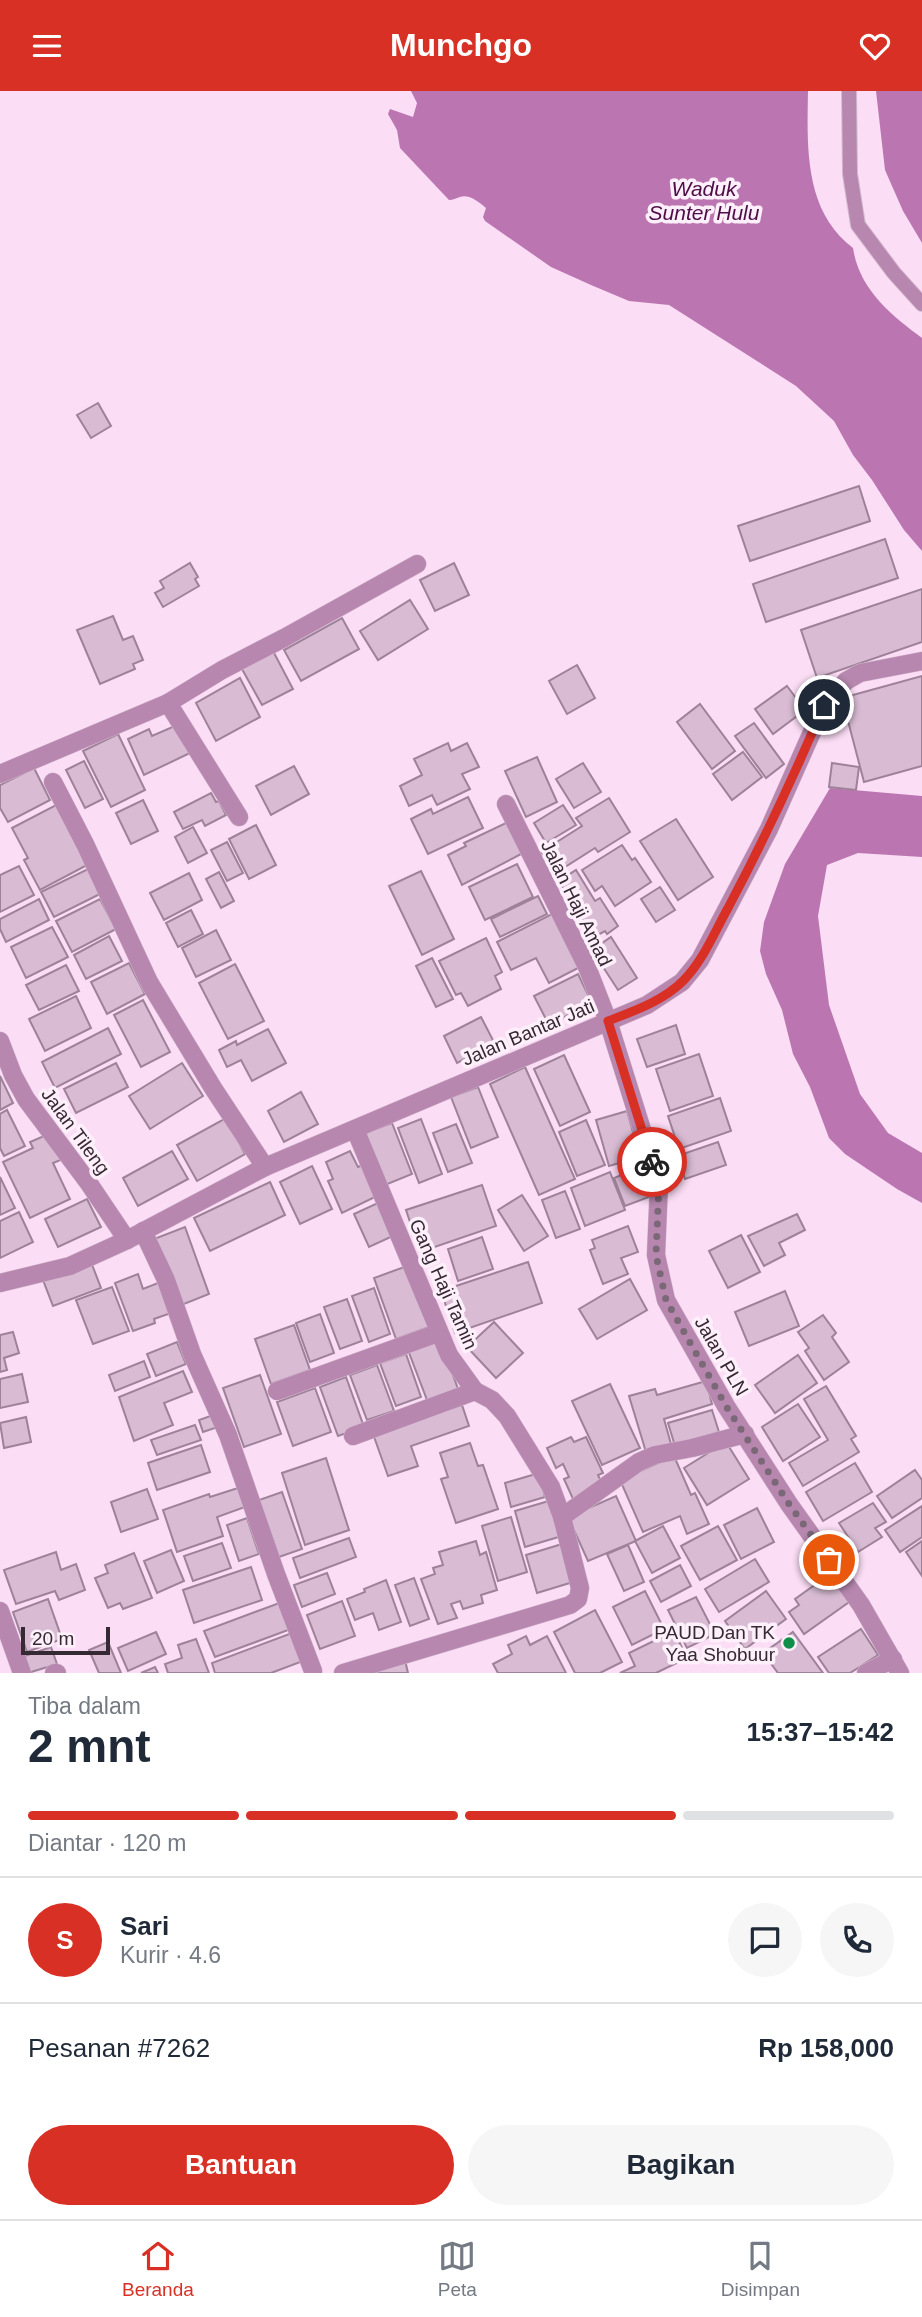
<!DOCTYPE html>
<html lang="id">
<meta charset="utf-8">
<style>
body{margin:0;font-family:Helvetica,sans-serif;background:#f6f6f7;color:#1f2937;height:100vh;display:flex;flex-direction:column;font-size:26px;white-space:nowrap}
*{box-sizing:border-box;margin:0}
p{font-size:23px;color:#747a83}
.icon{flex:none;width:38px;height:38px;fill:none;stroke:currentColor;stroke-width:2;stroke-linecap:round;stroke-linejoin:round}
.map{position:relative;height:1582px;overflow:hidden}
.drawer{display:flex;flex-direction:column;background:#fff;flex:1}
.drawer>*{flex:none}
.scale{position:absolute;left:21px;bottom:18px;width:89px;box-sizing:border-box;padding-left:7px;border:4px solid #352933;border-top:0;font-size:19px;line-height:24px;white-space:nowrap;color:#352933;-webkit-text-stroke:5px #fdf0fa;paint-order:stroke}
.pin{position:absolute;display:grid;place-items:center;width:60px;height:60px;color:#fff;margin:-30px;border:4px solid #fff;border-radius:50%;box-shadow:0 2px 7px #0007}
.courier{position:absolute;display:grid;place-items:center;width:70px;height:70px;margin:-35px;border:5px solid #d93025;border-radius:50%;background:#fff;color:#222;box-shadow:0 2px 9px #0007}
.summary em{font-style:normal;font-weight:700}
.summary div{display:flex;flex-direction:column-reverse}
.summary{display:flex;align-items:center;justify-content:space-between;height:119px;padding:0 28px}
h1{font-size:46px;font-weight:700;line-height:52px}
.bar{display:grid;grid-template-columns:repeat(4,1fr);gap:10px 7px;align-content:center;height:84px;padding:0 28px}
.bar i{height:9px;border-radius:5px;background:#e0e1e3}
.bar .current{background:#d93025}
.bar p{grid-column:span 4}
.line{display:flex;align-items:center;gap:18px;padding:0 28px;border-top:2px solid #e0e1e3}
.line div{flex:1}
.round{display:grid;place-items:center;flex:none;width:74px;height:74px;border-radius:37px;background:#f6f6f7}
.primary-button{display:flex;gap:14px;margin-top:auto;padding:14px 28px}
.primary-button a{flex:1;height:80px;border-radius:42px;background:#d93025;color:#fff;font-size:28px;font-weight:700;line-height:80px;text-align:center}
.primary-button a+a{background:#f6f6f7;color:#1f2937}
header{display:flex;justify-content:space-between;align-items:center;height:91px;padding:0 28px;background:#d93025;color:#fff;font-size:32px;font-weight:700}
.dock{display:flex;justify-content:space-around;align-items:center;height:98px;border-top:2px solid #e0e1e3;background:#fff;font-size:19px;color:#747a83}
.dock a{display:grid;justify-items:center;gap:4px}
.dock .current{color:#d93025}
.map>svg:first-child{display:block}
</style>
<header><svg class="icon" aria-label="menu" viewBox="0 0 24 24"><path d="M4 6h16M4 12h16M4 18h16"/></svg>Munchgo<svg class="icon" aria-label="heart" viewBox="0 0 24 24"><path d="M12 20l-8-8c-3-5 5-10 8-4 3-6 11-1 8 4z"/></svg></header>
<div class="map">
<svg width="922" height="1582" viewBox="0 0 922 1582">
<rect width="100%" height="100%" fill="#fbddf5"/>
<g fill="#bb76b1">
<path d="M411,0H808C807,56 804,120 853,157C859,198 891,224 922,247V460L904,439L872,389L853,364L834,330L796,295L669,214L629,210L591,194L551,176L485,130L483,126L486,117C479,111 469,103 460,106C456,107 453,109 449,109L400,57L397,39L388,23L390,18L413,26L417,12Z"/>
<path d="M876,0H922V152L903,120L885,79Z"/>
<path d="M830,697L922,705V766L858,762L827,774L818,825L829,914L860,1003L888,1042L922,1062V1112L897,1098L845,1063L829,1047L810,996L793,963L782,919L766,883L760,860L764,831L785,773Z"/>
</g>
<g fill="#d9bcd4" stroke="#9e8299" stroke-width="2">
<path d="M98,312L111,335L91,347L77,324Z"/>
<path d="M859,395L870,430L750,470L738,435Z"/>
<path d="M885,448L898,487L766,531L753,493Z"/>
<path d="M190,472L198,486L195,488L199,495L163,516L155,502L164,497L160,490Z"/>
<path d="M454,472L469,504L435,520L420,489Z"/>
<path d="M922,498V551L817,587L801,539Z"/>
<path d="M410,509L428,538L378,569L360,540Z"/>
<path d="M113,525L123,549L133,545L143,569L133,573L135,578L100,593L77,539Z"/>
<path d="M342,527L359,558L301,590L284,559Z"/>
<path d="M273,560L293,598L262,614L242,578Z"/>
<path d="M577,574L595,607L567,623L549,590Z"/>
<path d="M922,585V675L864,691L842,607Z"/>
<path d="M240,587L260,626L216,650L196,612Z"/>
<path d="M787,595L805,619L773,643L755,618Z"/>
<path d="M700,613L735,660L712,678L677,631Z"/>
<path d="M754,632L784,673L766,687L735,645Z"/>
<path d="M177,634L190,662L144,684L128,648L149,638L152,645Z"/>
<path d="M118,643L145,699L111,716L83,660Z"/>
<path d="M448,652L451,660L467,652L479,676L462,683L470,698L437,714L432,704L409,715L400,695L422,684L414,668Z"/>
<path d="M743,661L762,686L732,709L713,683Z"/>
<path d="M537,666L557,711L526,726L505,680Z"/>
<path d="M84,670L103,708L85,717L66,679Z"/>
<path d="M583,672L601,701L574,717L556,688Z"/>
<path d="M832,672L859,676L856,699L829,696Z"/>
<path d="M294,675L309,703L271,724L256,695Z"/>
<path d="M34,677L50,709L8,731L0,717V694Z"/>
<path d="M211,702L216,711L219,710L226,724L205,735L202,729L183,738L174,721Z"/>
<path d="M468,706L483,737L428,763L411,728L431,718L433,723Z"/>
<path d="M609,707L630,741L598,761L595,757L554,783L541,761L582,735L576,727Z"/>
<path d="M143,709L158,740L131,753L116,722Z"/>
<path d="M58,713L89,773L40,799L24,769L28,767L12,737Z"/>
<path d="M563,714L576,734L546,752L534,732Z"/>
<path d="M676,728L713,786L678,809L640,750Z"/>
<path d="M508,731L523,762L462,794L448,764L466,755L464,752Z"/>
<path d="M256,734L276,774L249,788L229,748Z"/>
<path d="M193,736L207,762L188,772L175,746Z"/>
<path d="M227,751L243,782L227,790L211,759Z"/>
<path d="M622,754L632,769L635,767L651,791L615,815L602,795L595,800L582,779Z"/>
<path d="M517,773L533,806L485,829L469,796Z"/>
<path d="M19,775L34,804L0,821V784Z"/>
<path d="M88,778L100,803L54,826L41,801Z"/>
<path d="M576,779L595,810L600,807L618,835L607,843L605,840L594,846L559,790Z"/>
<path d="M421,780L454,848L422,864L389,795Z"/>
<path d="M219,781L234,810L221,817L206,788Z"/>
<path d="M189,782L202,809L164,829L150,802Z"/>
<path d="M660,796L675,819L656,831L641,808Z"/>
<path d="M538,805L547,823L500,846L491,828Z"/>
<path d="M39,808L49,829L6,851L0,838V828Z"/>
<path d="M100,808L116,838L72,861L56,830Z"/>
<path d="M191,819L203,843L178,856L166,832Z"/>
<path d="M554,822L580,876L549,892L536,867L511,879L497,851Z"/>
<path d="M52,836L68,866L26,887L11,856Z"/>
<path d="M216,839L231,869L196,886L182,857Z"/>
<path d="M109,845L122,870L86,888L74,864Z"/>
<path d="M611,846L637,887L618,899L592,859Z"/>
<path d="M486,847L502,881L495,885L501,898L468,915L461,902L456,904L439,870Z"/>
<path d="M432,867L453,908L436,916L416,875Z"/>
<path d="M129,872L145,903L107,923L91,891Z"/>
<path d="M235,873L264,930L228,948L199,892Z"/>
<path d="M66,874L79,900L39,919L26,894Z"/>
<path d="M578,883L592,912L549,934L534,905Z"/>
<path d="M76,905L91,937L45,960L29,928Z"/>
<path d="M143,909L170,961L141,976L114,924Z"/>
<path d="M481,926L495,953L457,972L444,945Z"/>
<path d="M676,934L685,963L647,976L637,948Z"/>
<path d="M108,937L121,963L55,997L42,971Z"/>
<path d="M268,938L286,972L252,990L241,969L227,976L219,959L236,950L237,954Z"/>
<path d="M699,963L713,1005L670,1020L656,978Z"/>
<path d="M564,964L590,1021L560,1035L534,978Z"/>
<path d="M116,972L128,996L76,1022L64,998Z"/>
<path d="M182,972L203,1005L150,1038L129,1005Z"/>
<path d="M525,976L575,1088L539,1104L490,993Z"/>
<path d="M0,985L13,1012L0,1019Z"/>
<path d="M478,996L498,1046L471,1057L451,1006Z"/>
<path d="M301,1001L318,1033L284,1051L268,1020Z"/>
<path d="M720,1007L731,1040L679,1058L668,1025Z"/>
<path d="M7,1019L25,1055L4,1065L0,1057V1023Z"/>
<path d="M627,1020L640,1066L609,1075L596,1029Z"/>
<path d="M226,1027L245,1063L197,1090L177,1054Z"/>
<path d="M421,1028L442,1083L419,1092L398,1037Z"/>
<path d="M586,1029L605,1074L577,1085L559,1041Z"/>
<path d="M392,1032L412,1083L385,1094L365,1042Z"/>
<path d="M456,1033L472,1072L448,1081L433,1042Z"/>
<path d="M51,1042L63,1068L53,1072L70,1108L30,1127L3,1071L33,1057L30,1051Z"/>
<path d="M718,1051L726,1074L685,1088L677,1065Z"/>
<path d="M172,1060L188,1088L138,1115L123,1087Z"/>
<path d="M350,1060L358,1076L363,1074L377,1105L342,1122L328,1090L333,1088L326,1071Z"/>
<path d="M312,1075L332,1118L300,1133L280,1091Z"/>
<path d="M638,1077L649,1106L625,1115L614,1087Z"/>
<path d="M610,1081L625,1119L585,1135L571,1097Z"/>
<path d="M0,1086L15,1117L0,1124Z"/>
<path d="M270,1091L285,1124L210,1160L194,1127Z"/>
<path d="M482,1094L496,1135L420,1161L406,1119Z"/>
<path d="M565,1100L580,1138L556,1147L542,1109Z"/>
<path d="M522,1104L548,1145L524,1160L498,1119Z"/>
<path d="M87,1108L101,1136L58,1156L45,1128Z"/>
<path d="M380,1111L395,1144L369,1156L354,1123Z"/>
<path d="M19,1121L33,1151L0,1167V1130Z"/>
<path d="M797,1123L805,1139L779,1152L785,1164L764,1175L748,1145Z"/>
<path d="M628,1135L638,1161L621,1167L628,1183L603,1193L590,1159L595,1157L592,1149Z"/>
<path d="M185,1136L209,1203L179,1215L154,1148Z"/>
<path d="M741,1144L760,1181L728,1197L709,1160Z"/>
<path d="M482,1146L493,1178L458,1190L448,1158Z"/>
<path d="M91,1171L101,1197L53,1215L43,1189Z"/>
<path d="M528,1171L542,1212L455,1242L441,1200Z"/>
<path d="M407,1175L429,1236L396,1248L374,1187Z"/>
<path d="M138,1183L143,1198L163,1190L174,1221L154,1228L155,1232L133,1240L115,1192Z"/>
<path d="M630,1188L647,1219L597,1248L579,1218Z"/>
<path d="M112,1196L129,1240L93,1253L76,1209Z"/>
<path d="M374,1197L390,1243L369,1251L352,1205Z"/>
<path d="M785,1200L799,1235L749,1255L735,1221Z"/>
<path d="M347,1208L362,1250L340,1258L324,1216Z"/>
<path d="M320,1223L334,1262L310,1271L296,1232Z"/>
<path d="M823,1224L836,1242L832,1246L849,1271L824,1289L805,1260L809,1257L798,1241Z"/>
<path d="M494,1231L523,1262L496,1287L467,1256Z"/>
<path d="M294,1234L310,1279L271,1293L255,1248Z"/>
<path d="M13,1241L19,1262L4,1267L7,1279L0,1281V1244Z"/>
<path d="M440,1248L458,1298L427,1309L408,1259Z"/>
<path d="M177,1251L186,1273L156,1285L147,1263Z"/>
<path d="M406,1263L421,1306L396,1315L380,1272Z"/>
<path d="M798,1264L817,1292L775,1322L755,1294Z"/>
<path d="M144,1270L150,1286L115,1300L109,1284Z"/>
<path d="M377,1274L394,1320L367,1329L350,1284Z"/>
<path d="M183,1280L192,1301L164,1312L173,1334L134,1350L119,1306Z"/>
<path d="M22,1283L28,1311L0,1317V1288Z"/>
<path d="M260,1284L281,1343L244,1356L223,1297Z"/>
<path d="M346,1286L364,1336L338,1345L320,1296Z"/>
<path d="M706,1290L712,1313L664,1328L671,1353L646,1361L629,1305L655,1298L657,1304Z"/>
<path d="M610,1293L640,1357L602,1374L572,1310Z"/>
<path d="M826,1295L856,1345L851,1348L859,1361L803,1395L789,1372L828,1349L804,1308Z"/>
<path d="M315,1297L331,1341L293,1355L277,1311Z"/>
<path d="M798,1313L820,1346L783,1370L762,1336Z"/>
<path d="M462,1314L469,1335L411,1355L418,1375L388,1385L373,1343Z"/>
<path d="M712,1319L719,1341L675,1355L668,1332Z"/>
<path d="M216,1323L221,1335L203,1341L199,1329Z"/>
<path d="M26,1326L31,1351L4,1357L0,1332Z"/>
<path d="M195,1334L201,1349L157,1364L151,1349Z"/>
<path d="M571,1346L574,1351L586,1346L603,1382L598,1384L602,1393L573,1408L564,1388L569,1386L563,1373L556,1377L547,1357Z"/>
<path d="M726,1351L749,1388L707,1414L684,1377Z"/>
<path d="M470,1352L478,1375L483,1374L498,1418L456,1432L441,1388L448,1386L440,1362Z"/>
<path d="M201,1354L210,1381L157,1399L148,1372Z"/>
<path d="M674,1365L691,1404L695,1402L709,1433L687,1443L680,1425L643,1441L620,1389Z"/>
<path d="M326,1367L349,1439L305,1454L282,1382Z"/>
<path d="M855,1372L872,1401L823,1430L806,1401Z"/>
<path d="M915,1379L922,1389V1407L892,1427L877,1405Z"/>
<path d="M539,1382L545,1406L511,1416L505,1392Z"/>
<path d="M238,1397L245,1416L217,1426L223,1445L177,1461L163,1419L209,1403L210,1406Z"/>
<path d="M147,1398L158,1428L121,1441L111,1411Z"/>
<path d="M282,1401L302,1458L279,1466L259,1409Z"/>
<path d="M616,1405L636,1450L588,1470L568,1426Z"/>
<path d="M552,1409L562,1445L525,1456L515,1420Z"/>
<path d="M873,1412L886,1431L875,1437L882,1446L858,1461L839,1432Z"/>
<path d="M922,1415V1446L900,1461L885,1439Z"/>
<path d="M757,1417L774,1451L741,1468L724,1434Z"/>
<path d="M511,1426L527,1481L498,1490L482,1435Z"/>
<path d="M247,1427L259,1463L239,1470L227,1434Z"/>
<path d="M663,1435L680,1467L652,1482L635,1450Z"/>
<path d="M718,1435L737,1469L700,1489L681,1455Z"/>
<path d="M349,1447L356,1466L300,1487L293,1467Z"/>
<path d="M476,1450L480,1464L486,1461L497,1499L481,1504L483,1512L463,1518L460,1510L451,1513L457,1527L438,1533L421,1488L435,1483L433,1477L443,1474L439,1461Z"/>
<path d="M922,1450V1485L906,1461Z"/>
<path d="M222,1452L231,1477L193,1490L184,1465Z"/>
<path d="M562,1453L573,1491L537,1502L526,1464Z"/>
<path d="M628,1454L644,1491L624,1500L607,1463Z"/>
<path d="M171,1459L184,1490L157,1502L144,1470Z"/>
<path d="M56,1461L61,1479L76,1473L85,1499L59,1509L55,1500L16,1513L4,1479Z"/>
<path d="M134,1462L152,1507L123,1518L120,1512L108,1517L95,1487L108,1482L105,1474Z"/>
<path d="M755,1468L769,1491L719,1521L705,1498Z"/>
<path d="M680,1474L691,1495L661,1511L650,1490Z"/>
<path d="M251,1476L262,1509L194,1532L183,1499Z"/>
<path d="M833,1481L852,1509L804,1543L789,1521L799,1514L795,1508Z"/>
<path d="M327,1482L335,1503L302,1516L294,1494Z"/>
<path d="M414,1487L429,1528L410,1535L395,1494Z"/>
<path d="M386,1489L401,1531L379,1539L373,1522L355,1529L347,1508L365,1501L364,1498Z"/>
<path d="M645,1500L664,1538L632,1554L613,1516Z"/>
<path d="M766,1500L786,1528L745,1558L725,1530Z"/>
<path d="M696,1506L715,1543L687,1557L668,1519Z"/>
<path d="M48,1508L62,1548L27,1561L13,1521Z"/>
<path d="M342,1510L355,1545L320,1558L307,1524Z"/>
<path d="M282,1511L291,1538L215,1566L204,1540Z"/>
<path d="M595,1519L622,1571L600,1582H575L554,1541Z"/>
<path d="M861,1538L878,1564L850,1582H829L818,1566Z"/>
<path d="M674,1540L687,1567L656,1582H620L635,1575L629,1562Z"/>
<path d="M156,1541L166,1563L128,1580L118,1557Z"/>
<path d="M793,1541L823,1582H778L763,1562Z"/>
<path d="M292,1542L303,1570L271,1582H215L212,1572Z"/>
<path d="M526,1545L530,1554L547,1545L566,1582H498L493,1573L512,1563L508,1554Z"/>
<path d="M196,1548L209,1582H168L165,1573L182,1567L178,1554Z"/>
<path d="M108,1551L121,1582H99L89,1559Z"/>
<path d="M51,1556L57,1573L28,1582L22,1566Z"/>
<path d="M405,1569L408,1582H361Z"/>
<path d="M155,1576L158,1582H141Z"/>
</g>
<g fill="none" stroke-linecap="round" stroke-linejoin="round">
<defs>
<path id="service" d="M849,0L850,83L858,134L894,182L922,213"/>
<g id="minor">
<path d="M168,612L239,726"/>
<path d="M0,683L168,612L222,579L284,547L417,473"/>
<path d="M53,691L85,753L149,891L213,997L265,1076"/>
<path d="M506,713L587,876L608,930L659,1093L656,1164L666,1209L726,1315L789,1413L861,1514L900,1582"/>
<path d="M0,950L13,984L26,1008L88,1091L127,1149"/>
<path d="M143,1140L166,1189L192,1263L228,1344L276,1483L313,1580"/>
<path d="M277,1300L438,1242"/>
<path d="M353,1345L475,1300"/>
<path d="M562,1426L639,1371L655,1364L692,1357L745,1343"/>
<path d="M0,1520L22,1582"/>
<path d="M54,1582H57"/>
<path d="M343,1582L570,1514L578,1508L580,1497L562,1426L551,1396L507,1325L492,1309L475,1300L449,1264L355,1038"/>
<path d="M866,1582L893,1568"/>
</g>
<path id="tertiary" d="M0,1192L70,1175L127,1149L265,1076L647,914L682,891L700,869L769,738L824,614L846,590L860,582L922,570"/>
</defs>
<use href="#service" stroke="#d3b9ce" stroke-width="16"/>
<use href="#minor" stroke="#d3b9ce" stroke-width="19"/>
<use href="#tertiary" stroke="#d3b9ce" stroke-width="19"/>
<use href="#service" stroke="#b787af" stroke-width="14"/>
<use href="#minor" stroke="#b787af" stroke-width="18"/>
<use href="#tertiary" stroke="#b787af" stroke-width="18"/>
</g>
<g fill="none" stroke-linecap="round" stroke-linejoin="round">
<path stroke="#7a6877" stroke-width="7" stroke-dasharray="0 12.6" d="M652,1071L659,1093L656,1164L666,1209L726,1315L789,1413L829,1469"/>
<path stroke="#d93025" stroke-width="9" d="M652,1071L608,930C634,920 663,910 683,890C703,870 714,842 728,817C763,751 795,683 824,614"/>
</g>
<circle fill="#108f4b" stroke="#fdf0fa" stroke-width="2.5" cx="789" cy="1552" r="7"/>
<g text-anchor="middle" stroke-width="7" stroke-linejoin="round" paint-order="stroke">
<g font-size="19" fill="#352933" stroke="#fdf0fa">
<text transform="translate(577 812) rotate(64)" y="7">Jalan Haji Amad</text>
<text transform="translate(528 941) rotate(-23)" y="7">Jalan Bantar Jati</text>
<text transform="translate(76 1040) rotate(54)" y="7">Jalan Tileng</text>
<text transform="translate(444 1193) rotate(66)" y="7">Gang Haji Tamin</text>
<text transform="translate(722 1265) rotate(60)" y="7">Jalan PLN</text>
</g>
<g font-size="19" fill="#352933" stroke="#fdf0fa" text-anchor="end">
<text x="775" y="1548">PAUD Dan TK<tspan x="775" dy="22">Yaa Shobuur</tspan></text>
</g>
<g font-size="21" font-style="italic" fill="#4d0e47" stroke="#fdf0fa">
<text x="704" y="105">Waduk<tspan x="704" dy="24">Sunter Hulu</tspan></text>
</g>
</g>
</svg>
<div class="scale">20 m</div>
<div class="pin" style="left:829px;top:1469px;background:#ea580c"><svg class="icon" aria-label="bag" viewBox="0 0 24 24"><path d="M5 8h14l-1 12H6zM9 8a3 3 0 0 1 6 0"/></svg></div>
<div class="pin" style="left:824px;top:614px;background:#1f2937"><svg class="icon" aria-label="home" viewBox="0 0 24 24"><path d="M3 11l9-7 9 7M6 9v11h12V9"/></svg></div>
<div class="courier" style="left:652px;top:1071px"><svg class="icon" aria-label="bike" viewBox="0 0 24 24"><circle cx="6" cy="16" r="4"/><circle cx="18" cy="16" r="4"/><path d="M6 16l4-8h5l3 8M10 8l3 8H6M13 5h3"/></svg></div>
</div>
<section class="drawer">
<div class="summary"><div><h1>2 mnt</h1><p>Tiba dalam</p></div><em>15:37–15:42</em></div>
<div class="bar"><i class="current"></i><i class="current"></i><i class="current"></i><i></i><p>Diantar · 120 m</p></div>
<div class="line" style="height:126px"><b class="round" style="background:#d93025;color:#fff">S</b><div><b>Sari</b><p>Kurir · 4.6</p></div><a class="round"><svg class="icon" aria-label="chat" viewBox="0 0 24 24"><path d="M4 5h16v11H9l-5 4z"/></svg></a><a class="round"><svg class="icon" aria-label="phone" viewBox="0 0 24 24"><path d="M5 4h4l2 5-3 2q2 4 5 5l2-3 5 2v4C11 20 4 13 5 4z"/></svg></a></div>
<div class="line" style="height:91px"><div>Pesanan #7262</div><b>Rp 158,000</b></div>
<div class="primary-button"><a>Bantuan</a><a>Bagikan</a></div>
</section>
<nav class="dock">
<a class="current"><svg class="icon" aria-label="home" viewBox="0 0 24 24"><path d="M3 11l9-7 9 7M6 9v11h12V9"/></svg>Beranda</a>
<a><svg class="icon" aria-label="map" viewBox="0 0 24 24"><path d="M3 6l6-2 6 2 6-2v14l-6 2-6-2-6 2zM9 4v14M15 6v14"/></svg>Peta</a>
<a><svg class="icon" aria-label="saved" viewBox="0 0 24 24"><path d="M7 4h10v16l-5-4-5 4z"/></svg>Disimpan</a>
</nav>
